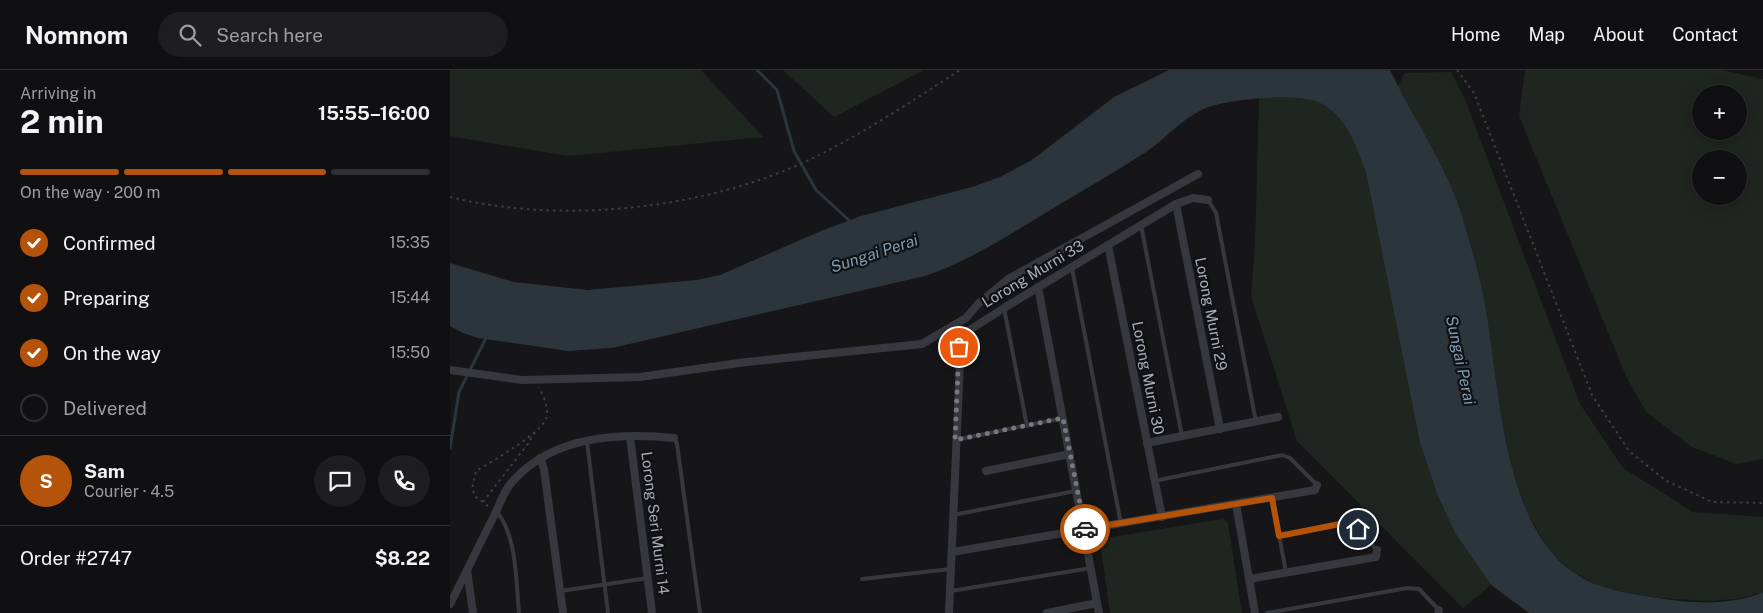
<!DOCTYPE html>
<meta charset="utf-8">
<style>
body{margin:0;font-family:"Public Sans",sans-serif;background:#1e1e20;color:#f1f3f6;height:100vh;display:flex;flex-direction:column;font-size:19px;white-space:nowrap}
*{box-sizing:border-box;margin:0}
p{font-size:16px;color:#9c9d9f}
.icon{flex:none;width:28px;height:28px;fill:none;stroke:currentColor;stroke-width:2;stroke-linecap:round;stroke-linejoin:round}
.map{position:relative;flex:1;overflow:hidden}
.drawer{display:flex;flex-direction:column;background:#101012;width:450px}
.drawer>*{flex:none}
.tools{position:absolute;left:1242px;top:15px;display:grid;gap:10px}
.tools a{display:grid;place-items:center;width:55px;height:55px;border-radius:50%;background:#101012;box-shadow:0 2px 12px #0003,0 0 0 1px #303032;font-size:25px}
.pin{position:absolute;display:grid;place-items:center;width:42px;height:42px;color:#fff;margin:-21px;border:2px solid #fff;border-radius:50%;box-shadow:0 1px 5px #0007}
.courier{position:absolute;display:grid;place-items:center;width:50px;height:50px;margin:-25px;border:4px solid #b45309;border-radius:50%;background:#fff;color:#222;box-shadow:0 1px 6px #0007}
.headline em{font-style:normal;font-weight:700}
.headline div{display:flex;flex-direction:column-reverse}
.headline{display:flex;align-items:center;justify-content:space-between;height:85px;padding:0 20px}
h1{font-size:32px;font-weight:700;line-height:38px}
.bar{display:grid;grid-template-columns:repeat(4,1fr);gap:8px 5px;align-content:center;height:60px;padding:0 20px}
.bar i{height:6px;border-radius:4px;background:#303032}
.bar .on{background:#b45309}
.bar p{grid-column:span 4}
.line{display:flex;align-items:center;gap:12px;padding:0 20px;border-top:1px solid #303032}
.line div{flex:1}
.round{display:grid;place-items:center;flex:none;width:52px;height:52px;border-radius:26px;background:#1e1e20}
ol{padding:0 20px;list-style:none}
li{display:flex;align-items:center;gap:15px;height:55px}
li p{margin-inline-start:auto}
li .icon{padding:5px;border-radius:50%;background:#b45309;color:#fff;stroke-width:4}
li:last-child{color:#9c9d9f}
li i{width:28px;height:28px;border:2px solid #303032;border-radius:50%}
header{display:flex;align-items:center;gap:30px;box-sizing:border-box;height:70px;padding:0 25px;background:#101012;border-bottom:1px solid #303032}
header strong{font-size:24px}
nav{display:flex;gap:28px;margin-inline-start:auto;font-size:18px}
.search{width:350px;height:45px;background:#1e1e20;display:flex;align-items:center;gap:12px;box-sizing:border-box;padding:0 18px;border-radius:28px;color:#9c9d9f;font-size:19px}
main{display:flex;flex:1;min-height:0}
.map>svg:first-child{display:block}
</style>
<header>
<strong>Nomnom</strong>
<div class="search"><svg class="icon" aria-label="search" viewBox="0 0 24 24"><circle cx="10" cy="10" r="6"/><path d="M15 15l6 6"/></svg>Search here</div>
<nav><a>Home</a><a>Map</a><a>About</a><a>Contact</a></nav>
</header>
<main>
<section class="drawer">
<div class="headline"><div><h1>2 min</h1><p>Arriving in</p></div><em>15:55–16:00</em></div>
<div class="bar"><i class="on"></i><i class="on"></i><i class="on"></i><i></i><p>On the way · 200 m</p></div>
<ol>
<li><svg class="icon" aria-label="check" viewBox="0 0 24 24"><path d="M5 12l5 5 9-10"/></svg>Confirmed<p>15:35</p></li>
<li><svg class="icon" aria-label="check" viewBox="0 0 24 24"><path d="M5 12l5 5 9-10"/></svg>Preparing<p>15:44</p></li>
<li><svg class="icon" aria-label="check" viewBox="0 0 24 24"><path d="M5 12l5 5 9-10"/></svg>On the way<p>15:50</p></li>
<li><i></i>Delivered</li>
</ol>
<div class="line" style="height:90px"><b class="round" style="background:#b45309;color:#fff">S</b><div><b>Sam</b><p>Courier · 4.5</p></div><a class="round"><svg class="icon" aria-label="chat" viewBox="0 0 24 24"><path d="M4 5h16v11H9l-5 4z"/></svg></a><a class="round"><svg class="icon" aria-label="phone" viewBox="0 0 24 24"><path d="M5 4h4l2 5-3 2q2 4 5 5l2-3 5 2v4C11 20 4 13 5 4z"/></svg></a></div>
<div class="line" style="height:65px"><div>Order #2747</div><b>$8.22</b></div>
</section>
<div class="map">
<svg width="1313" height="543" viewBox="0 0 1313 543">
<rect width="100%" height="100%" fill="#161618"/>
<g fill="#1e261f" fill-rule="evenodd">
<path d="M0,0H251L313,67L118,86L0,66Z"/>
<path d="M333,0H474L384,47Z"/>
<path d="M1075,0H1272L1313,9V389L1286,394L1242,377L1196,342L1176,306L1069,46ZM1251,24H1289V61H1251ZM1251,89H1289V126H1251Z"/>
<path d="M1001,2L1015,29L1130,334L1173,398L1243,442L1313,447V522L1287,529L1257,531L1208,528L1153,518L1123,502L1100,482L1078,444L1061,397L1014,153L987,88L948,16L955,3Z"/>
<path d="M809,28C828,29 853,25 871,33C897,44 907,79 916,102L970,373L987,424L1005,463L1041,515L1013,538L847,371L801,226L805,174Z"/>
<path d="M773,449L778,453L792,543H660L651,479L661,467Z"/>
</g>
<path fill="#2c353c" d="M719,0H940C965,52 1000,100 1015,156C1022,180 1029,205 1034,229C1049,308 1051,453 1123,502C1147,519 1173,522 1201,527C1236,533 1280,537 1313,522V543H1079L1041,515L1005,463L987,424L970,373L916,102C906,77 898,48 872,34C852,22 778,29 756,38C732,48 717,68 696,82C662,104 626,124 592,145C554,168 517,192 475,206L162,278L118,281L28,268L13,263L0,256V193L63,212L138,220L247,210L270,205L371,161L411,146L522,117L550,107L582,90L664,27Z"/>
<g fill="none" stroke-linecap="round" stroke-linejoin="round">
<g stroke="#2c353c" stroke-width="3">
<path d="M307,0L327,20L344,81L366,120L401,152"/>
<path d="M0,378L9,322L37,266"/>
</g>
<g stroke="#3d3f44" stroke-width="2" stroke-dasharray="2.5 4" stroke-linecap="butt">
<path d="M1007,0L1024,23L1142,325L1179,381L1215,410L1262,432L1313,433"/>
<path d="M0,127C118,156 270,138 377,81C423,57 467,28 510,0"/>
<path d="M33,432L77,375L85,362"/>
<path d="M38,436L26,427L22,419L26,401C41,392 90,364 96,349C99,340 94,326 89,318"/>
</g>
<g stroke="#37383d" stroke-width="4">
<path d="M758,130L766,143L806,352"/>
<path d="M691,155L732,366"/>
<path d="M622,198L671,454"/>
<path d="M554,238L577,356"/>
<path d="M224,368L227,374L250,543"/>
<path d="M505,370L613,348"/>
<path d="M137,372L158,543"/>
<path d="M704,411L832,385L840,388L867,415"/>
<path d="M822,428L836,502"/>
<path d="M47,442C67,466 66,512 69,543"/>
<path d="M503,445L625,421"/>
<path d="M829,466L899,452L927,480"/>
<path d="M412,509L501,499"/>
<path d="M111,521L198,508"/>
<path d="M501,521L641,498"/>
<path d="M817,543L957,518L969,519L988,539"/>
</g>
<g stroke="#37383d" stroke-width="8">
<path d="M726,134L770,359"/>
<path d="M658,175L712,447"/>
<path d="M588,217L649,543"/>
<path d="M0,300L72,310L190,307L296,292L472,274L516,248L528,234L558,209L748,104"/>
<path d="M180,367L202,543"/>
<path d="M697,373L828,347"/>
<path d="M90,388L94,399L113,543"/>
<path d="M536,401L620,384"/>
<path d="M786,434L805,543"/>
<path d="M502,482L865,420L867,415"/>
<path d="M17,500L23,543"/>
<path d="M799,509L926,487L927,480"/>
<path d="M0,534C15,505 29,475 44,446C50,434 53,422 62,412C101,367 167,362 224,368"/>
<path d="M499,543L511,269L515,263L554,238L726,134L743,128L758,130"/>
<path d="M597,543L647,533"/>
<path d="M988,543L989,540"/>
</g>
</g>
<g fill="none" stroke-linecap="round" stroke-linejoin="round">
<path stroke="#757880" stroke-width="5" stroke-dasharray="0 9" d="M509,277L505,370L613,348L635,459"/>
<path stroke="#b45309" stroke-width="6" d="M635,459L822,428L829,466L900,452L908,459"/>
</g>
<g text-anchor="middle" stroke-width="4.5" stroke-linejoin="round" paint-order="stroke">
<g font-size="15" fill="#a8adb8" stroke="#111113">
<text transform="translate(583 204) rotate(-31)" y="5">Lorong Murni 33</text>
<text transform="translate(761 244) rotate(79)" y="5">Lorong Murni 29</text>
<text transform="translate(698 308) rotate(79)" y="5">Lorong Murni 30</text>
<text transform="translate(205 453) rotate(83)" y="5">Lorong Seri Murni 14</text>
</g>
<g font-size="16" font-style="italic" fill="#7f9bb3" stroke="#111113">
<text transform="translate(424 183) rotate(-18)" y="6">Sungai Perai</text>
<text transform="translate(1011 290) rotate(78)" y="6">Sungai Perai</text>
</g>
</g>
</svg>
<div class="tools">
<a>+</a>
<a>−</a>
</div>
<div class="pin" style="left:509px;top:277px;background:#ea580c"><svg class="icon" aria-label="bag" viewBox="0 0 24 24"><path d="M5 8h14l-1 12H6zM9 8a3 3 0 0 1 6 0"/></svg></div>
<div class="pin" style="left:908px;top:459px;background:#1f2937"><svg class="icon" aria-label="home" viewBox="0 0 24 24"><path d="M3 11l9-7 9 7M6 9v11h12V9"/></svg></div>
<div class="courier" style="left:635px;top:459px"><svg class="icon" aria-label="car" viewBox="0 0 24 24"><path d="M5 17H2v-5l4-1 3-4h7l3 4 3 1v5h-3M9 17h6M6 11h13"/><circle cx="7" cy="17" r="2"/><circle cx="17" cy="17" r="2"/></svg></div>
</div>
</main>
